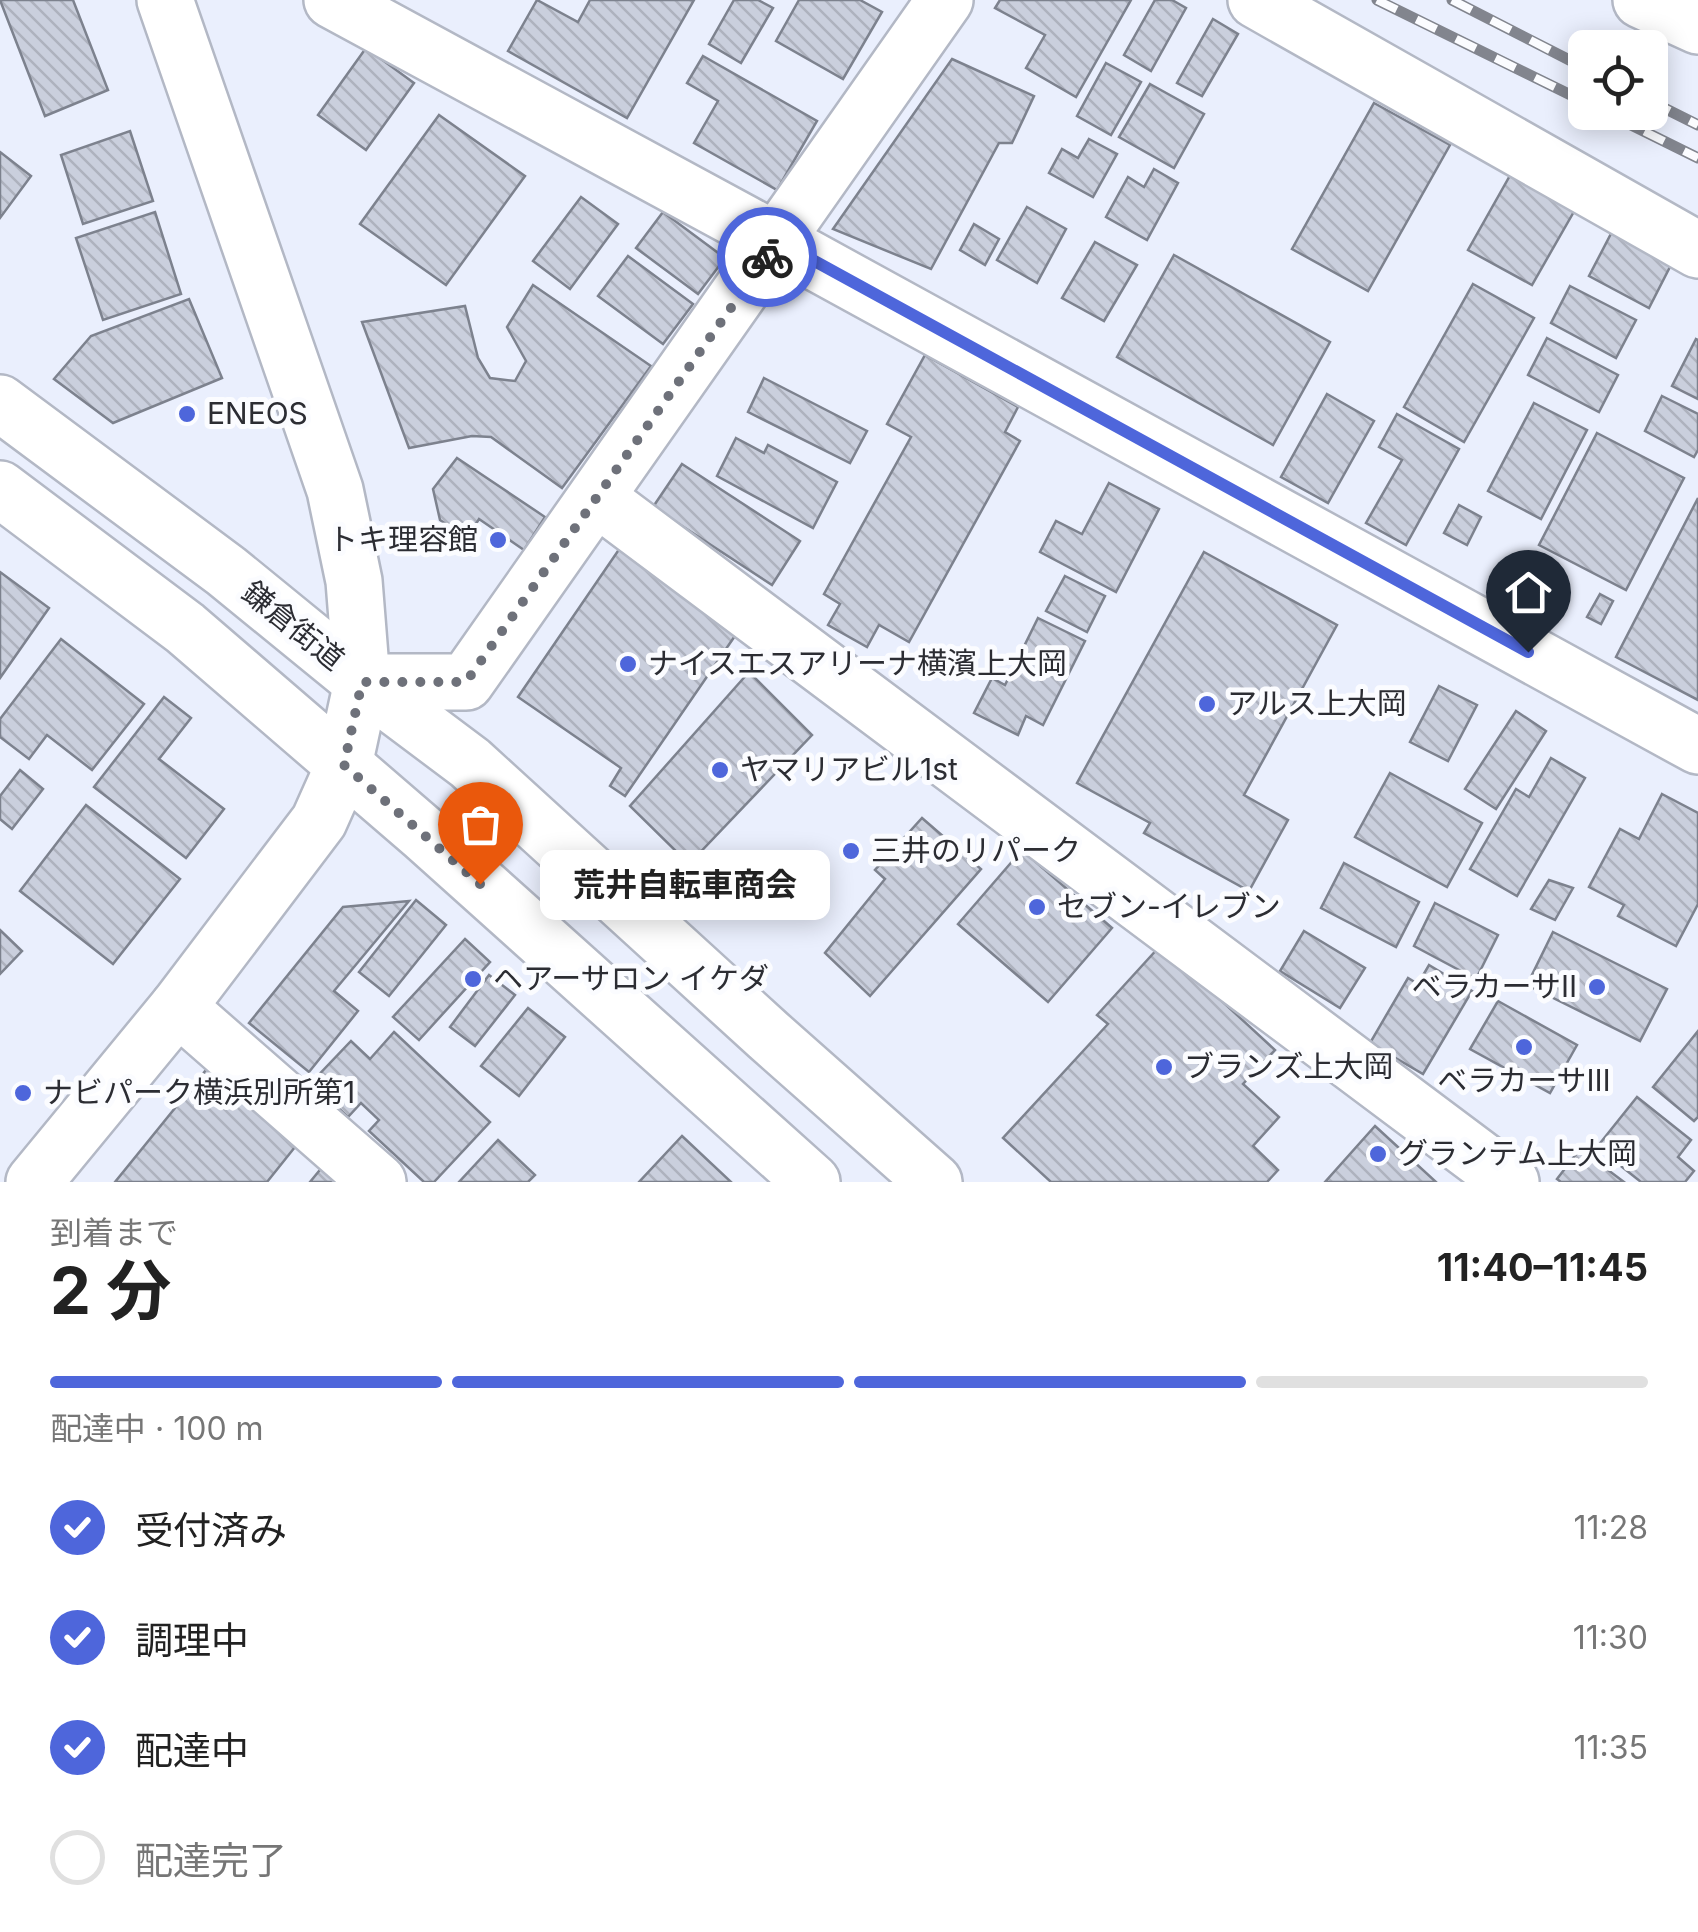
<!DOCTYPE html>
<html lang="ja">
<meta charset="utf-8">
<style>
body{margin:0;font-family:Inter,"Noto Sans JP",sans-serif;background:#f6f6f6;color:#222;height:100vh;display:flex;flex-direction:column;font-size:38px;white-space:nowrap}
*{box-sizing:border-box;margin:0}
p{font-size:32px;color:#767676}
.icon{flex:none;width:55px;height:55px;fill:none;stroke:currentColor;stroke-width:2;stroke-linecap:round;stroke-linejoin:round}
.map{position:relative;height:1182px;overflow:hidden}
.sheet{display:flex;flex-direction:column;background:#fff;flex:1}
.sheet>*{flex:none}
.tools{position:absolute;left:1568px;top:30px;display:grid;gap:20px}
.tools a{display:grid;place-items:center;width:100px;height:100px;border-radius:15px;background:#fff;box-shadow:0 5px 25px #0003;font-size:50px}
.pin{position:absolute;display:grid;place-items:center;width:85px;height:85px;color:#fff;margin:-102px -42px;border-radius:50% 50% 50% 0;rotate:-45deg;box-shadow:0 0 10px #0007}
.pin .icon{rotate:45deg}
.courier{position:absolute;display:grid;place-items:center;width:100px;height:100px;margin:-50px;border:8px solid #4e66db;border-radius:50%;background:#fff;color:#222;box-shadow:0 2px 12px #0007}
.bubble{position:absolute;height:70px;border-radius:15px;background:#fff;box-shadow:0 5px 25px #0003;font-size:32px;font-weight:700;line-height:70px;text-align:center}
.headline em{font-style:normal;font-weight:700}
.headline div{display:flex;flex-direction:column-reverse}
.headline{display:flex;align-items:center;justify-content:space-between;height:170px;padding:0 50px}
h1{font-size:65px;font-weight:700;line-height:75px}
.bar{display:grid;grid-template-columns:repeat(4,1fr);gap:15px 10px;align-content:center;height:120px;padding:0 50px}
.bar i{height:12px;border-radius:8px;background:#e0e0e0}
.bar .selected{background:#4e66db}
.bar p{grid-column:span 4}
ol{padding:0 50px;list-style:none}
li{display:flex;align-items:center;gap:30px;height:110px}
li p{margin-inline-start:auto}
li .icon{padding:10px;border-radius:50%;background:#4e66db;color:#fff;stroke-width:4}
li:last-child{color:#767676}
li i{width:55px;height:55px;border:5px solid #e0e0e0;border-radius:50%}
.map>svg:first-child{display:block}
</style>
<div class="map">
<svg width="1698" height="1182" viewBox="0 0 1698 1182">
<defs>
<pattern id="building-back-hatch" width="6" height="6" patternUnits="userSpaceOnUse" patternTransform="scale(2.5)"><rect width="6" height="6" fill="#cacfdd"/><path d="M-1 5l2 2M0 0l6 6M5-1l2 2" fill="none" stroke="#aeb2be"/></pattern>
</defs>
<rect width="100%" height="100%" fill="#eaeffd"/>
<g fill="url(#building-back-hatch)" stroke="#7d828e" stroke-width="2.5">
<path d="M0,0H73L108,90L45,116Z"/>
<path d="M537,0L578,22L590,0H694L627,118L508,51Z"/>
<path d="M734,0H758L773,8L741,63L709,44Z"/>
<path d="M799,0H860L882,12L843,79L776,41Z"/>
<path d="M1000,0H1131L1076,97L1026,68L1045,35L995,8Z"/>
<path d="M1155,0H1172L1186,8L1151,71L1124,55Z"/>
<path d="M1213,19L1238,34L1202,96L1177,83Z"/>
<path d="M366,48L414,83L366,150L318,115Z"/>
<path d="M703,56L817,121L777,190L694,143L718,101L687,83Z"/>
<path d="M952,59L1034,96L1012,143H999L931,269L833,229Z"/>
<path d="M1106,63L1141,82L1111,135L1077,116Z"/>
<path d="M1150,84L1204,114L1174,168L1119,137Z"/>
<path d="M1374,103L1450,145L1368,291L1292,249Z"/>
<path d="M439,115L525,176L446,285L360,224Z"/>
<path d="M130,131L153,201L83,224L61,155Z"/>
<path d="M1089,139L1117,154L1093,197L1049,173L1062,149L1078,158Z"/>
<path d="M0,152L31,176L0,218Z"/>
<path d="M1154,169L1178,183L1147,240L1106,217L1128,177L1144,187Z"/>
<path d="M1512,172L1576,208L1532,285L1468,250Z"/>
<path d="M581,197L618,224L570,289L533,261Z"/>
<path d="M1027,207L1066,229L1037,283L997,260Z"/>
<path d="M155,212L181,294L103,320L76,238Z"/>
<path d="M663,212L725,258L698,294L636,248Z"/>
<path d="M974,224L999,239L985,265L960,250Z"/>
<path d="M1615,226L1675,257L1649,308L1589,276Z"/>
<path d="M1095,242L1137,265L1104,321L1062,298Z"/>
<path d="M1174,255L1330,342L1273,445L1117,357Z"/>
<path d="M628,256L693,304L663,344L598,296Z"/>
<path d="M1473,284L1534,318L1464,442L1404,407Z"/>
<path d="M533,285L651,366L562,488L491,437L472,436L409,448L362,322L465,306L478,358L490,378L515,381L526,361L507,327Z"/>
<path d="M1570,286L1636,320L1616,358L1551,323Z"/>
<path d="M189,299L222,378L113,423L54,379L91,336Z"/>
<path d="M1547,338L1618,375L1599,412L1528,375Z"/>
<path d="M1696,339L1698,340V399L1672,386Z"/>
<path d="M925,355L1018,407L1005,432L1020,441L909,642L879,625L867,647L828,625L840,604L824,594L911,437L887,424Z"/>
<path d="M764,378L867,431L850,463L748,412Z"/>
<path d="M1327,394L1374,421L1328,503L1281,477Z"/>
<path d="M1662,396L1698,414V450L1694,457L1645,431Z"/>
<path d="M1534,403L1587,430L1541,519L1488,491Z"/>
<path d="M1397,414L1459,449L1406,545L1366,523L1402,460L1379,447Z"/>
<path d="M1597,433L1684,478L1626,590L1539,545Z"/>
<path d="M736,438L764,453L768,445L837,482L813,528L717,476Z"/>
<path d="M457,458L545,517L524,550L479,519L467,538L440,520L433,489Z"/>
<path d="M682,464L800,541L772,585L653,507Z"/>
<path d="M1109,483L1159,509L1116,592L1040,552L1056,521L1082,534Z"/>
<path d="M1698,498V700L1616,657Z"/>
<path d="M1459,505L1481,517L1467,545L1444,533Z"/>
<path d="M620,548L739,630L625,796L610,786L621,768L518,697Z"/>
<path d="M1204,552L1337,625L1244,795L1288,820L1249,891L1144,833L1150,823L1077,783Z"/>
<path d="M0,572L49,608L0,678Z"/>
<path d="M1065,576L1105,596L1087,632L1046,611Z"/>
<path d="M1600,594L1613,601L1601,624L1587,617Z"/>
<path d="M1038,618L1085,641L1043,725L1026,716L1018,735L974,713L992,678L1005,685Z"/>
<path d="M61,639L144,704L92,770L47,735L29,759L0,737V719Z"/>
<path d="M749,672L812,735L689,864L630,806Z"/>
<path d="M1439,686L1477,705L1448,761L1410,742Z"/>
<path d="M164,697L191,718L159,759L224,809L186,858L94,787Z"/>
<path d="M1516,711L1546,731L1496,809L1465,789Z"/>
<path d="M1551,758L1585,778L1517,896L1470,869L1516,789L1529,797Z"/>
<path d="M20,770L43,789L12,829L0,819V796Z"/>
<path d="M1390,773L1482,823L1447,887L1355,837Z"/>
<path d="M1662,794L1698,813V904L1676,946L1618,916L1624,905L1589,887L1620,829L1639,839Z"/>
<path d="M86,805L180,879L113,964L20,891Z"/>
<path d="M922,818L981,869L870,996L825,953L885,879L875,870Z"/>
<path d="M1022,850L1112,928L1048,1002L958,924Z"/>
<path d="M1344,863L1419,902L1396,947L1321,908Z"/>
<path d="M1549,880L1573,888L1555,920L1531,909Z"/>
<path d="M416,900L446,925L389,996L359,972Z"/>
<path d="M409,901L334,991L358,1011L309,1072L249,1023L343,907Z"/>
<path d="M1435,903L1498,935L1476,979L1414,946Z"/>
<path d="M0,930L22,951L0,974Z"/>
<path d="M1304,931L1365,968L1340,1008L1280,971Z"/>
<path d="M1553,932L1667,989L1640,1041L1527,985Z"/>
<path d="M465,939L490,962L419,1040L393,1017Z"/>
<path d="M1161,945L1275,1050L1243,1084L1279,1117L1253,1146L1278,1170L1267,1182H1051L1003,1138L1108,1024L1097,1015Z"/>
<path d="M1429,965L1472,991L1423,1074L1370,1043L1408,978L1418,984Z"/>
<path d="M489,975L515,995L475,1046L450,1027Z"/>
<path d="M1498,1001L1577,1045L1550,1093L1470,1049Z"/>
<path d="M528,1008L565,1037L519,1096L481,1066Z"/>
<path d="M1698,1031V1117L1694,1121L1653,1087Z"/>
<path d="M394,1032L490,1122L434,1182H424L369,1131L379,1120L361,1103L348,1117L311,1083L351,1041L370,1059Z"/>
<path d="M210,1065L303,1137L267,1182H115Z"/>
<path d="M1637,1097L1691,1140L1678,1157L1694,1171L1685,1182H1641L1597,1147Z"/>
<path d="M1375,1126L1436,1182H1325Z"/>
<path d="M682,1136L731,1182H639Z"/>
<path d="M498,1140L535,1175L528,1182H459Z"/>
<path d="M1580,1149L1624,1182H1561L1557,1179Z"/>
<path d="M333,1154L366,1182H310Z"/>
</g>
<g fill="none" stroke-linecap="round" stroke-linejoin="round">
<defs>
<g id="minor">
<path d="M332,0L777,241L1698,746"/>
<path d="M1256,0L1698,250"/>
<path d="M1641,0L1698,26"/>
<path d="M597,498L1511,1182"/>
<path d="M362,682H466L945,0"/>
<path d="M178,1007L378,1182"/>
<path d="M34,1182L178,1007L319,821L344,765L362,682L354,581L335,490L165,0"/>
</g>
<g id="major">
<path d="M0,403L226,571L362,682L470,763L768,1035L934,1182"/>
<path d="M0,489L185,628L424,834L812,1182"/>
</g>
</defs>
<use href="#minor" stroke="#b3b8c5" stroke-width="60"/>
<use href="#major" stroke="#b3b8c5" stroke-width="60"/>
<use href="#minor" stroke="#fff" stroke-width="55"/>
<use href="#major" stroke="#fff" stroke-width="55"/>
<defs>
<g id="rail">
<path d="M1377,0L1585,102"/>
<path d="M1452,0L1585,68"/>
<path d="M1650,101L1698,125"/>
<path d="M1605,112L1698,158"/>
</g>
</defs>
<use href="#rail" stroke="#82858e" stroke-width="11"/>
<use href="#rail" stroke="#fbfcff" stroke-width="8" stroke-dasharray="22" stroke-linecap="butt"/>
</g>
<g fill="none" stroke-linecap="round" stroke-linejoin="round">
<path stroke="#6e717a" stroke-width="10" stroke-dasharray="0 18" d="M480,884L344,765L362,682H466L767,257"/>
<path stroke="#4e66db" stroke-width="12" d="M767,257L778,241L1528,652"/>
</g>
<g fill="#4e66db" stroke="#fbfcff" stroke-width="4">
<circle cx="187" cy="414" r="10"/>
<circle cx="498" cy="540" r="10"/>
<circle cx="628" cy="664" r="10"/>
<circle cx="1207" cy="704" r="10"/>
<circle cx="720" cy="770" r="10"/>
<circle cx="851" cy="851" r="10"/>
<circle cx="1037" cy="907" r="10"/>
<circle cx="473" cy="979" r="10"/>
<circle cx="1597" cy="987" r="10"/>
<circle cx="1524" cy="1047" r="10"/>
<circle cx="1164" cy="1067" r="10"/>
<circle cx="23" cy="1093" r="10"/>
<circle cx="1378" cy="1154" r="10"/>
</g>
<g text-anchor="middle" stroke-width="10" stroke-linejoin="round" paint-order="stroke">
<g font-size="30" fill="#2c2d33" stroke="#fbfcff" text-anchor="start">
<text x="207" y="424">ENEOS</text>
<text x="478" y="550" text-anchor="end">トキ理容館</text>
<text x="648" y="674">ナイスエスアリーナ横濱上大岡</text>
<text x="1227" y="714">アルス上大岡</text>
<text x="740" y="780">ヤマリアビル1st</text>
<text x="871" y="861">三井のリパーク</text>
<text x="1057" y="917">セブン-イレブン</text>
<text x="493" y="989">ヘアーサロン イケダ</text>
<text x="1577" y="997" text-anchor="end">ベラカーサⅡ</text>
<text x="1184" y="1077">ブランズ上大岡</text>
<text x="1524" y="1091" text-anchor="middle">ベラカーサⅢ</text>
<text x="43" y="1103">ナビパーク横浜別所第1</text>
<text x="1398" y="1164">グランテム上大岡</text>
</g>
<g font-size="30" fill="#2c2d33" stroke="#fbfcff">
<text transform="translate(293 626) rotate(39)" y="10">鎌倉街道</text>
</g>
</g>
</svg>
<div class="tools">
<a><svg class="icon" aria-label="locate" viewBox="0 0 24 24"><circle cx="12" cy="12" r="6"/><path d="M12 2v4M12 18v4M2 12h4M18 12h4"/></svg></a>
</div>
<div class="pin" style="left:480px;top:884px;background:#ea580c"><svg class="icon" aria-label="bag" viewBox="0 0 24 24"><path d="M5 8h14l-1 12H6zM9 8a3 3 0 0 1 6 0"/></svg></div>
<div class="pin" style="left:1528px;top:652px;background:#1f2937"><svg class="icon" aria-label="home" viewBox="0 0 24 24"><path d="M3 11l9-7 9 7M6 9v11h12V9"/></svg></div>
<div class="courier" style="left:767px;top:257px"><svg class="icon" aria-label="bike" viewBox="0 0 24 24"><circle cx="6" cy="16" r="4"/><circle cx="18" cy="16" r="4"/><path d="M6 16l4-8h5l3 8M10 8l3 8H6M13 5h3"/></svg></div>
<div class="bubble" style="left:540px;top:850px;width:290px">荒井自転車商会</div>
</div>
<section class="sheet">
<div class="headline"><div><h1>2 分</h1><p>到着まで</p></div><em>11:40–11:45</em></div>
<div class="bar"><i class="selected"></i><i class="selected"></i><i class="selected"></i><i></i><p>配達中 · 100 m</p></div>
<ol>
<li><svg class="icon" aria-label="check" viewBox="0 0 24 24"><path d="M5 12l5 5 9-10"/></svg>受付済み<p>11:28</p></li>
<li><svg class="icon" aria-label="check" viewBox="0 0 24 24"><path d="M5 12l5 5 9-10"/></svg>調理中<p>11:30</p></li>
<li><svg class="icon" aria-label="check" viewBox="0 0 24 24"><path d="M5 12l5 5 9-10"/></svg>配達中<p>11:35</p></li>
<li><i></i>配達完了</li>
</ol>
</section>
